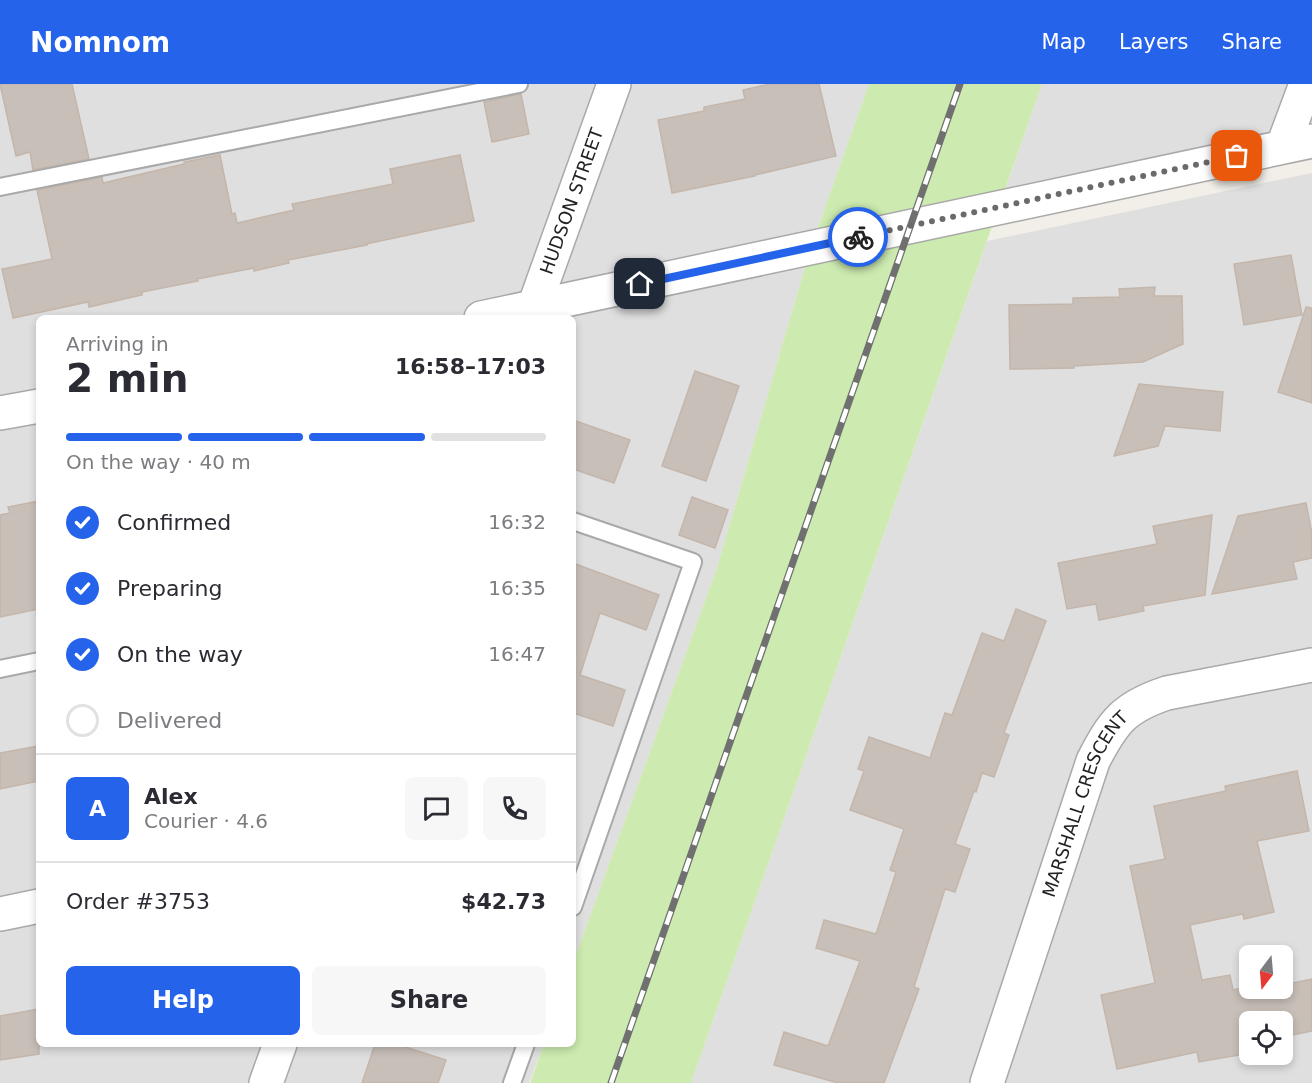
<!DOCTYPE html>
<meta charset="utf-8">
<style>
body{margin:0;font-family:"DejaVu Sans",sans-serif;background:#f7f7f7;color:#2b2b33;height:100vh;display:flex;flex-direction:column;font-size:22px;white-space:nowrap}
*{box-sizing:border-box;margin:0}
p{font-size:20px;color:#7c7c81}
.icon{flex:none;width:33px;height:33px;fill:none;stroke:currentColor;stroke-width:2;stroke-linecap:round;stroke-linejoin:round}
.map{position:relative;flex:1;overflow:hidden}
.side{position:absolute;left:36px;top:231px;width:540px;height:732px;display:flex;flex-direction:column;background:#fff;border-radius:9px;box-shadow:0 3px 9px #0003}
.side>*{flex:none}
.needle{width:39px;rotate:196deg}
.fabs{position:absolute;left:1239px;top:861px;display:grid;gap:12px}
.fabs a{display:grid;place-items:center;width:54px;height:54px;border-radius:9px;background:#fff;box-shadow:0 3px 9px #0003;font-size:30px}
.pin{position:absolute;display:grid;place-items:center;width:51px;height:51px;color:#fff;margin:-26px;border-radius:12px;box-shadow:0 3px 9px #0006}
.courier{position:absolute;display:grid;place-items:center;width:60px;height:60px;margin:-30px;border:4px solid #2563eb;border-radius:50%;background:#fff;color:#222;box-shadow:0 2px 8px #0007}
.summary em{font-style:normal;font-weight:800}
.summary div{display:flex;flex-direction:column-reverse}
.summary{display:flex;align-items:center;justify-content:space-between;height:102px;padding:0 30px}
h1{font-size:39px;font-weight:800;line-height:45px}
.bar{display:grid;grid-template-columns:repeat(4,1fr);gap:9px 6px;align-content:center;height:72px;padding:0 30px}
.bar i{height:8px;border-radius:4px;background:#e1e1e2}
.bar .active{background:#2563eb}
.bar p{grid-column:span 4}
.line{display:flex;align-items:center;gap:15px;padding:0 30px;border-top:2px solid #e1e1e2}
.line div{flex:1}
.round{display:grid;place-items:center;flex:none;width:63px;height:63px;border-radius:9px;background:#f7f7f7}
ol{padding:0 30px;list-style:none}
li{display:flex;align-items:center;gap:18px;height:66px}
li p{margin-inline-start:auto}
li .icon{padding:6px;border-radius:50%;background:#2563eb;color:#fff;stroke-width:4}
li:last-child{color:#7c7c81}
li i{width:33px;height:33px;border:3px solid #e1e1e2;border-radius:50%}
.button{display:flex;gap:12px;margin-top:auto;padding:12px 30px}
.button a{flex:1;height:69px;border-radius:9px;background:#2563eb;color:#fff;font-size:24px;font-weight:800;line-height:69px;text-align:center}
.button a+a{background:#f7f7f7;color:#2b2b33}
header{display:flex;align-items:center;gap:36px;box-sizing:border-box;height:84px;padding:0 30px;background:#2563eb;color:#fff}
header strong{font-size:28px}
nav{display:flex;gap:33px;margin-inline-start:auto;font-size:21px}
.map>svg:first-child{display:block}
</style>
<header>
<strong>Nomnom</strong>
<nav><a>Map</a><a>Layers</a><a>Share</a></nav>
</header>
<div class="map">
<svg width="1312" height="999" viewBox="0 0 1312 999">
<rect width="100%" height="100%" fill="#f2efe9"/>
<g fill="#e0dfdf" fill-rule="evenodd">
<path d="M0,0H869L811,163L717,484L573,879V234H39V960H544L529,999H0Z"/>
<path d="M1042,0H1312V57L999,123Z"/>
<path d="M1312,89V999H691L987,157ZM1250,872H1282V904H1250ZM1250,938H1282V970H1250Z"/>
</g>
<path fill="#cdebb0" d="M869,0H1042L691,999H530L544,960H573V879L717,484L811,163Z"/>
<g fill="#c7bfb8" stroke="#c4b6ab" stroke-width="1.5">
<path d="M0,0H72L89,75L33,86L30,68L16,72Z"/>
<path d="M770,0H819L836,72L755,91V92L672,109L658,36L704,27V23L745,15L743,6Z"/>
<path d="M521,10L529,50L492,58L484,18Z"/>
<path d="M220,71L232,130L235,129L237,139L294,126L292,120L393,100L390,85L460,71L474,137L366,160L367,161L288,176L289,179L254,187V184L197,195L198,197L142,208V211L89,223L88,218L13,234L2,185L52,175L37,106L102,93L103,99L184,80V78Z"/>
<path d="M1291,171L1302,231L1244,241L1234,180Z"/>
<path d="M1155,203L1154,212H1182L1183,260L1143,278L1074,282V284L1010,285L1009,221L1073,220V214L1120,213L1119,205Z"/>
<path d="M1306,223L1312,224V319L1278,308Z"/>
<path d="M695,287L739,302L706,397L662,382Z"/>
<path d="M1139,300L1223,308L1220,347L1165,342L1158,362L1114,372Z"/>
<path d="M573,336L630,356L614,399L573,385Z"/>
<path d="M692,413L728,426L715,464L679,451Z"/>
<path d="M39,417V525L0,533V431L10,429L8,423Z"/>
<path d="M1306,419L1312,450V474L1293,478L1297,495L1212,510L1238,432Z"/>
<path d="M1212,431L1205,511L1143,522L1144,527L1099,536L1096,520L1067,525L1058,479L1157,460L1153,442Z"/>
<path d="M573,479L659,511L646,546L600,529L580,591L625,606L613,642L573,629Z"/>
<path d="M1016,525L1046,537L1004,649L1009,651L994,693L982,689L976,708L974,707L955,760L970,765L955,808L945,805L914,903L919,905L884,999H838L774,981L784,948L828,962L860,877L816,864L824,836L876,850L896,788L890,786L904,745L850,726L864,687L858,685L869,653L930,674L945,629L952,631L982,549L1004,557Z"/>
<path d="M39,662V697L0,705V669Z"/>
<path d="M1297,687L1309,747L1257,757L1274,828L1244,835L1243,830L1190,841L1202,896L1230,891L1233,906L1246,903L1247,908L1262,904H1282V901L1312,895V947L1282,953V938H1250V969L1199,978L1197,968L1117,985L1101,911L1155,899L1130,782L1165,775L1154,722L1226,707L1225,702Z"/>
<path d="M39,925V970L0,976V932Z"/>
<path d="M375,960H396L446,976L438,999H362Z"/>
</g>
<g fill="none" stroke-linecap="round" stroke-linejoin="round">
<defs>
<g id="service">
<path d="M0,103L519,0"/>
<path d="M573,437L693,478L573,823"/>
<path d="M0,585L39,577"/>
<path d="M512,999L526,960"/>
</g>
<g id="minor">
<path d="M1283,62L1306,0"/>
<path id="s1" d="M530,234L614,0"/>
<path d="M0,830L39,822"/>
<path d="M266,999L280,960"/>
<path id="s2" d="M987,999L1093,677C1113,638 1124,623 1167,609L1312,581"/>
</g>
<g id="tertiary">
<path d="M481,234L1312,57"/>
<path d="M0,329L39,322"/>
</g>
</defs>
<use href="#service" stroke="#a9a9a9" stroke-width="20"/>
<use href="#minor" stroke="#a9a9a9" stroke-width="36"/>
<use href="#tertiary" stroke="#a9a9a9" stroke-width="36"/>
<use href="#service" stroke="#fff" stroke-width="16"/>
<use href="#minor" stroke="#fff" stroke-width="33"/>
<use href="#tertiary" stroke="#fff" stroke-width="33"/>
<defs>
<path id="rail" d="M611,999L960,0"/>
</defs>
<use href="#rail" stroke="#707070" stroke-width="7"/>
<use href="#rail" stroke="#fff" stroke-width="4.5" stroke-dasharray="14" stroke-linecap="butt"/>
</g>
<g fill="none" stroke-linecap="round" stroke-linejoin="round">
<path stroke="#6b6a68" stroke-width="6" stroke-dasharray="0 10.8" d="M858,153L1237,72"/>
<path stroke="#2563eb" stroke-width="8" d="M640,200L858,153"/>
</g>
<g text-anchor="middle" stroke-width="4.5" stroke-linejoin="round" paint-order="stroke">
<g font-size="18" fill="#222" stroke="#fff">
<text dy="6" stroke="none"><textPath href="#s1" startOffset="124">HUDSON STREET</textPath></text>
<text dy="6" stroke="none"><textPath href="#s2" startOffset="296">MARSHALL CRESCENT</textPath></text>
</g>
</g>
</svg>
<div class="fabs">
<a><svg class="needle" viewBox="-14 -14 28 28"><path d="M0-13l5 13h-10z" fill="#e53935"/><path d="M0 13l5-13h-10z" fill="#7c7c81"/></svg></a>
<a><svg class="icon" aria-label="locate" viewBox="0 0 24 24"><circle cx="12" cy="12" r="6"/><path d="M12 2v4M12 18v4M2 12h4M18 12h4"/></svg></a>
</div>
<div class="pin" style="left:1237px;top:72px;background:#ea580c"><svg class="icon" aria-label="bag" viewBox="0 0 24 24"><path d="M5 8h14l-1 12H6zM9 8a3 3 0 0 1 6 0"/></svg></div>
<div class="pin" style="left:640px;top:200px;background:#1f2937"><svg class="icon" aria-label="home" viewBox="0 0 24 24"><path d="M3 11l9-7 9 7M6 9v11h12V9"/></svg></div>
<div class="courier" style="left:858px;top:153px"><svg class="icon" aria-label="bike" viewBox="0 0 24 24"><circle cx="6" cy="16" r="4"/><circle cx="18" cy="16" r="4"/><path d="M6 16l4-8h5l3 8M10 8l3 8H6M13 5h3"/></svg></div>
<section class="side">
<div class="summary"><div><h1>2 min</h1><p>Arriving in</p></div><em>16:58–17:03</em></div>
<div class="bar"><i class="active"></i><i class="active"></i><i class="active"></i><i></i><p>On the way · 40 m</p></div>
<ol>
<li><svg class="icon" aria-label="check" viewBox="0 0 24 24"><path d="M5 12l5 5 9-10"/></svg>Confirmed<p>16:32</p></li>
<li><svg class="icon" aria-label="check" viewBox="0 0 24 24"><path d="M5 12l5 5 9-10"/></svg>Preparing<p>16:35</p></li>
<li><svg class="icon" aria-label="check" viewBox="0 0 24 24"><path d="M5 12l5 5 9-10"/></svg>On the way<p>16:47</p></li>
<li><i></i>Delivered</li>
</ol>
<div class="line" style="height:108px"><b class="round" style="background:#2563eb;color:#fff">A</b><div><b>Alex</b><p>Courier · 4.6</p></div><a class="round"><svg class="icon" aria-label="chat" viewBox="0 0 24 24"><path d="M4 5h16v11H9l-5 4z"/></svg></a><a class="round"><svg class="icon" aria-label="phone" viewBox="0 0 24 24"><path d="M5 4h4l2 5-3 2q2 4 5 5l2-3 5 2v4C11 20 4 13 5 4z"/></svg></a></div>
<div class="line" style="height:78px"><div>Order #3753</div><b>$42.73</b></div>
<div class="button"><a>Help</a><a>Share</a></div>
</section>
</div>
